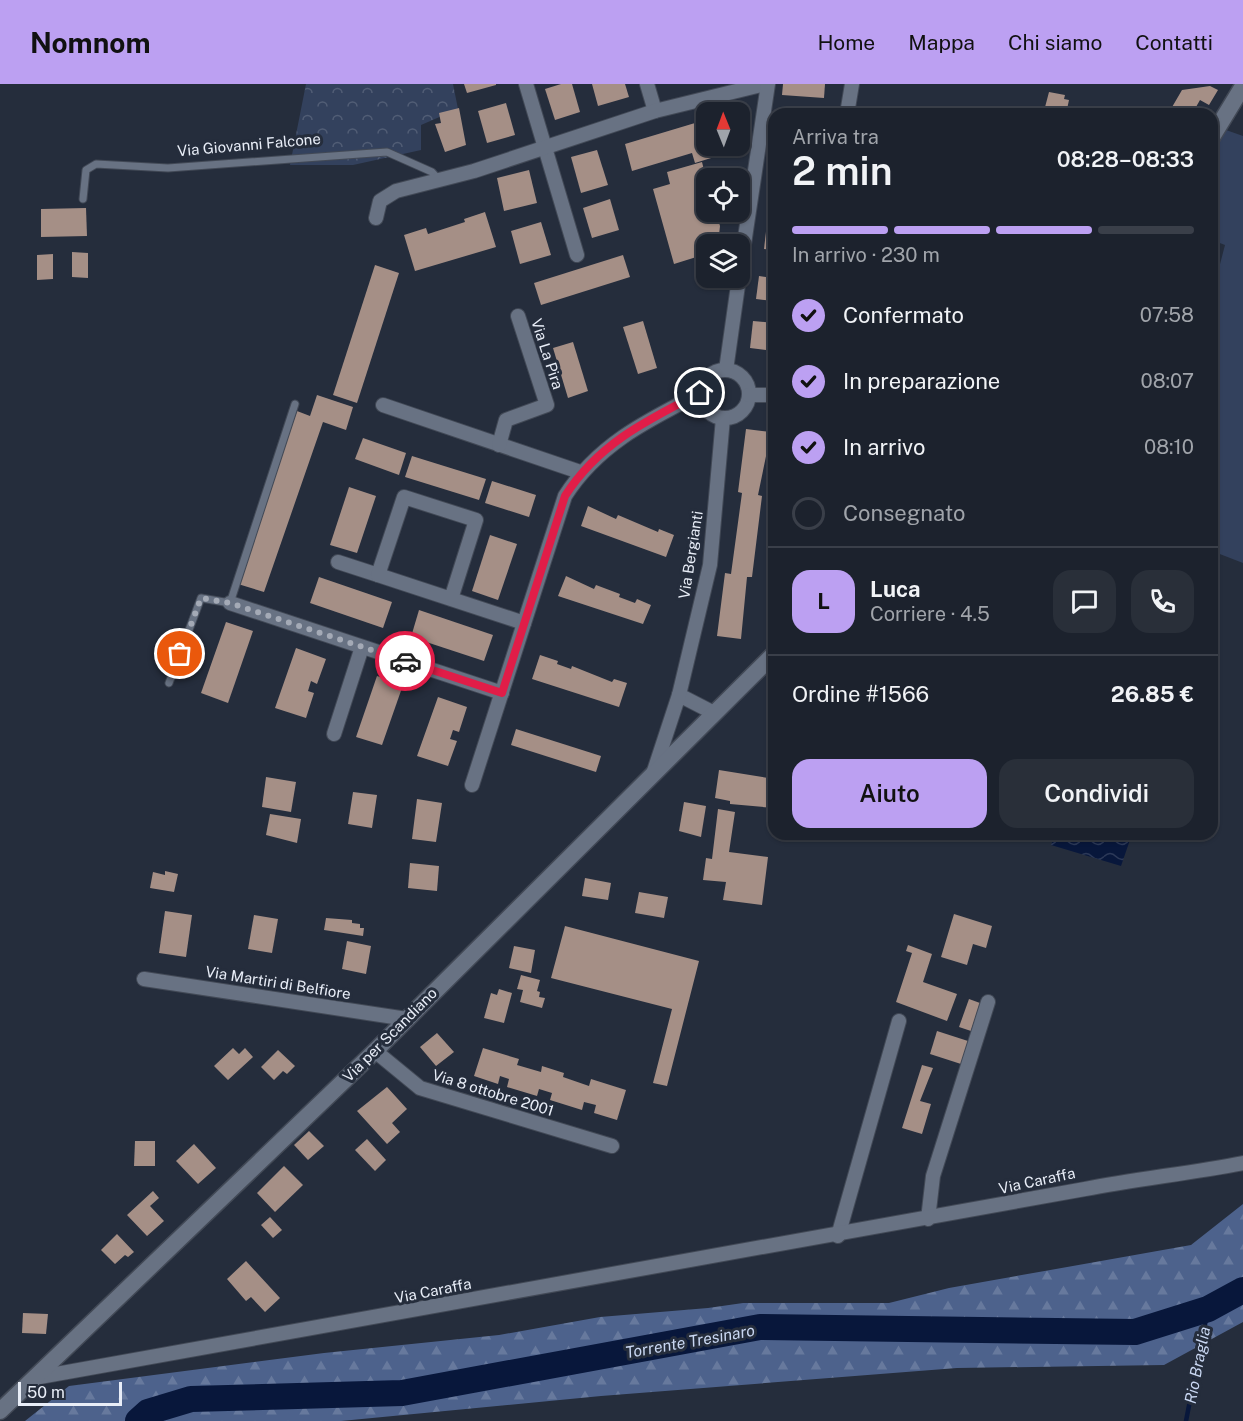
<!DOCTYPE html>
<html lang="it">
<meta charset="utf-8">
<style>
body{margin:0;font-family:"Public Sans",sans-serif;background:#292f39;color:#f1f3f6;height:100vh;display:flex;flex-direction:column;font-size:22px;white-space:nowrap}
*{box-sizing:border-box;margin:0}
p{font-size:20px;color:#a0a4aa}
.icon{flex:none;width:33px;height:33px;fill:none;stroke:currentColor;stroke-width:2;stroke-linecap:round;stroke-linejoin:round}
.map{position:relative;flex:1;overflow:hidden}
.panel{position:absolute;left:768px;top:24px;width:450px;height:732px;display:flex;flex-direction:column;background:#1c222d;border-radius:18px;box-shadow:0 2px 4px #0004,0 0 0 2px #3a3f49}
.panel>*{flex:none}
.needle{width:39px;rotate:359deg}
.buttons{position:absolute;left:696px;top:18px;display:grid;gap:12px}
.buttons a{display:grid;place-items:center;width:54px;height:54px;border-radius:12px;background:#1c222d;box-shadow:0 2px 4px #0004,0 0 0 2px #3a3f49;font-size:30px}
.scale{position:absolute;left:18px;bottom:15px;width:104px;box-sizing:border-box;padding-left:6px;border:3px solid #e8edf7;border-top:0;font-size:16px;line-height:21px;white-space:nowrap;color:#e8edf7;-webkit-text-stroke:4px #252d3c;paint-order:stroke}
.pin{position:absolute;display:grid;place-items:center;width:51px;height:51px;color:#fff;margin:-26px;border:3px solid #fff;border-radius:50%;box-shadow:0 2px 6px #0007}
.courier{position:absolute;display:grid;place-items:center;width:60px;height:60px;margin:-30px;border:4px solid #e11d48;border-radius:50%;background:#fff;color:#222;box-shadow:0 2px 8px #0007}
.overview em{font-style:normal;font-weight:600}
.overview div{display:flex;flex-direction:column-reverse}
.overview{display:flex;align-items:center;justify-content:space-between;height:102px;padding:0 24px}
h1{font-size:39px;font-weight:600;line-height:45px}
.bar{display:grid;grid-template-columns:repeat(4,1fr);gap:9px 6px;align-content:center;height:72px;padding:0 24px}
.bar i{height:8px;border-radius:4px;background:#3a3f49}
.bar .current{background:#bca0f2}
.bar p{grid-column:span 4}
.line{display:flex;align-items:center;gap:15px;padding:0 24px;border-top:2px solid #3a3f49}
.line div{flex:1}
.round{display:grid;place-items:center;flex:none;width:63px;height:63px;border-radius:18px;background:#292f39}
ol{padding:0 24px;list-style:none}
li{display:flex;align-items:center;gap:18px;height:66px}
li p{margin-inline-start:auto}
li .icon{padding:6px;border-radius:50%;background:#bca0f2;color:#111;stroke-width:4}
li:last-child{color:#a0a4aa}
li i{width:33px;height:33px;border:3px solid #3a3f49;border-radius:50%}
.action{display:flex;gap:12px;margin-top:auto;padding:12px 24px}
.action a{flex:1;height:69px;border-radius:18px;background:#bca0f2;color:#111;font-size:24px;font-weight:600;line-height:69px;text-align:center}
.action a+a{background:#292f39;color:#f1f3f6}
header{display:flex;align-items:center;gap:36px;box-sizing:border-box;height:84px;padding:0 30px;background:#bca0f2;color:#111}
header strong{font-size:28px}
nav{display:flex;gap:33px;margin-inline-start:auto;font-size:21px}
.map>svg:first-child{display:block}
</style>
<header>
<strong>Nomnom</strong>
<nav><a>Home</a><a>Mappa</a><a>Chi siamo</a><a>Contatti</a></nav>
</header>
<div class="map">
<svg width="1243" height="1337" viewBox="0 0 1243 1337">
<defs>
<pattern id="forest-firs" width="22" height="20" patternUnits="userSpaceOnUse" patternTransform="scale(1.5)"><rect width="22" height="20" fill="#4d628c"/><path d="M5 1l3.5 6h-7zM16 11l3.5 6h-7z" fill="#67799d"/></pattern>
<pattern id="park-crowns" width="20" height="18" patternUnits="userSpaceOnUse" patternTransform="scale(1.5)"><rect width="20" height="18" fill="#33415d"/><path d="M2 6a3 3 0 1 1 6 0M12 15a3 3 0 1 1 6 0" fill="none" stroke="#515d75"/></pattern>
<pattern id="water-waves" width="16" height="10" patternUnits="userSpaceOnUse" patternTransform="scale(1.5)"><rect width="16" height="10" fill="#08173b"/><path d="M0 5q4-4 8 0t8 0" fill="none" stroke="#2c3958"/></pattern>
</defs>
<rect width="100%" height="100%" fill="#252d3c"/>
<path fill="url(#forest-firs)" d="M1243,1120V1238L1164,1281L957,1284L601,1312L341,1337H25L69,1302L324,1269L499,1251L600,1233L708,1224L743,1219H889L949,1204L1191,1161Z"/>
<path fill="url(#park-crowns)" d="M306,0H453L458,25L421,41V66L353,81H290Z"/>
<path fill="#33415d" d="M1212,41L1243,52V479L1212,467V211L1225,161L1212,156Z"/>
<path fill="url(#water-waves)" d="M1055,750H1132L1121,782L1051,761Z"/>
<g fill="none" stroke-linecap="round" stroke-linejoin="round">
<path stroke="#08173b" stroke-width="4.5" d="M1186,1337L1208,1225"/>
<path stroke="#08173b" stroke-width="26" d="M138,1337L148,1328L191,1315L402,1309L760,1243L1135,1248L1208,1225L1243,1206"/>
</g>
<g fill="#a58f86">
<path d="M464,0H496V1L467,9Z"/>
<path d="M561,0H572L580,28L555,36L545,5Z"/>
<path d="M592,0H625L629,13L598,22Z"/>
<path d="M783,0H825L824,14L782,11Z"/>
<path d="M1210,2L1218,6L1209,21L1200,16L1192,30H1168L1182,6Z"/>
<path d="M1049,8L1065,11L1064,15L1069,16L1066,30H1040V26L1044,27Z"/>
<path d="M506,19L515,51L487,59L478,27Z"/>
<path d="M459,24L466,61L445,68L435,40L441,39L439,29Z"/>
<path d="M984,25L1011,28V30H983Z"/>
<path d="M705,36L706,62H721L724,70L695,79L692,69L632,87L625,60Z"/>
<path d="M597,66L608,101L581,109L571,73Z"/>
<path d="M702,78L706,94V128H716L720,142L718,160H706V170L674,180L653,105L670,100L667,88Z"/>
<path d="M529,86L537,119L504,127L497,94Z"/>
<path d="M610,115L619,146L592,154L583,124Z"/>
<path d="M86,124L87,152L41,153V125Z"/>
<path d="M485,128L496,163L415,187L404,151L426,144L428,150L465,138L464,135Z"/>
<path d="M541,138L551,171L520,180L511,147Z"/>
<path d="M767,139L774,140V166L764,165Z"/>
<path d="M72,168L88,169V194L72,193Z"/>
<path d="M53,170V195L37,196V171Z"/>
<path d="M623,171L630,193L541,221L534,199Z"/>
<path d="M375,181L399,189L357,319L333,311Z"/>
<path d="M759,192L774,194V217L756,215Z"/>
<path d="M643,237L657,284L638,290L623,243Z"/>
<path d="M753,237L774,239V267L750,264Z"/>
<path d="M573,258L588,307L568,314L553,264Z"/>
<path d="M317,311L353,323L346,346L323,338L264,508L238,500L297,327L310,332Z"/>
<path d="M746,345L771,348L758,411L762,412L752,493H747L741,555L717,552L725,489L731,490L742,409L738,408Z"/>
<path d="M363,354L406,369L399,391L355,375Z"/>
<path d="M412,372L486,395L479,416L405,393Z"/>
<path d="M492,397L536,411L529,433L485,419Z"/>
<path d="M349,403L376,412L357,469L330,461Z"/>
<path d="M588,422L616,435L618,431L658,448L659,445L674,451L666,473L581,442Z"/>
<path d="M490,451L517,460L498,516L472,507Z"/>
<path d="M566,492L594,505L596,501L620,510L619,513L635,519L637,515L651,521L643,540L558,512Z"/>
<path d="M319,493L392,518L383,544L310,519Z"/>
<path d="M419,526L493,551L484,577L411,553Z"/>
<path d="M226,538L253,547L228,619L201,609Z"/>
<path d="M296,564L326,575L317,600L311,597L308,607L314,609L306,634L275,624Z"/>
<path d="M540,571L558,577L557,580L571,585L572,582L612,598L614,595L627,599L619,623L532,595Z"/>
<path d="M377,592L403,601L382,661L356,653Z"/>
<path d="M438,613L467,623L459,648L453,646L450,655L457,657L448,682L417,672Z"/>
<path d="M769,630L774,632V644L766,642Z"/>
<path d="M516,645L601,672L596,688L511,661Z"/>
<path d="M719,686L774,695V724L730,720V717L715,714Z"/>
<path d="M266,693L296,698L291,728L262,723Z"/>
<path d="M353,708L377,711L372,744L348,740Z"/>
<path d="M417,715L442,719L436,758L412,755Z"/>
<path d="M684,718L706,722L701,753L679,747Z"/>
<path d="M718,725L735,728L729,768L768,773L762,821L723,816L726,798L703,796L706,774L712,775Z"/>
<path d="M270,730L301,735L297,759L266,751Z"/>
<path d="M410,779L439,782L437,807L408,804Z"/>
<path d="M165,787L178,790L174,808L150,804L153,788L165,791Z"/>
<path d="M585,794L611,799L608,816L582,812Z"/>
<path d="M639,808L668,813L664,834L635,829Z"/>
<path d="M165,827L192,831L186,873L159,869Z"/>
<path d="M954,830L992,842L986,864L973,860L967,881L941,873Z"/>
<path d="M254,831L278,835L272,869L248,865Z"/>
<path d="M326,834L352,836V839L360,840V844H364L363,852L324,846Z"/>
<path d="M565,842L699,877L667,1002L653,999L672,925L551,894Z"/>
<path d="M347,857L371,862L366,890L342,885Z"/>
<path d="M908,861L932,870L923,898L957,910L947,937L896,918L912,869L906,867Z"/>
<path d="M514,862L535,866L531,889L509,884Z"/>
<path d="M521,891L540,896L537,907L540,908L539,913L545,914L542,924L520,918L523,906L517,905Z"/>
<path d="M499,905L512,909L504,939L484,934L491,909L497,911Z"/>
<path d="M969,915L980,919L971,947L959,943Z"/>
<path d="M937,947L968,957L961,980L930,970Z"/>
<path d="M437,949L454,968L436,982L420,963Z"/>
<path d="M233,964L239,970L245,964L253,973L228,996L214,982Z"/>
<path d="M483,964L519,975L517,981L541,988L542,982L564,989L563,993L589,1002L591,995L626,1006L617,1036L594,1029L596,1021L584,1018L582,1026L550,1016L552,1009L539,1005L537,1012L507,1003L509,995L500,992L498,1000L474,992Z"/>
<path d="M278,966L295,982L287,990L283,987L274,996L261,983Z"/>
<path d="M922,981L933,984L920,1017L931,1020L922,1050L902,1044Z"/>
<path d="M387,1003L407,1025L392,1039L400,1048L387,1060L357,1027Z"/>
<path d="M309,1047L324,1062L308,1076L294,1061Z"/>
<path d="M367,1055L386,1076L375,1087L355,1066Z"/>
<path d="M135,1057H155V1082H134Z"/>
<path d="M194,1060L216,1084L198,1100L176,1077Z"/>
<path d="M284,1082L303,1101L275,1128L257,1109Z"/>
<path d="M153,1107L159,1114L150,1122L164,1137L147,1152L127,1131Z"/>
<path d="M270,1133L282,1146L273,1154L261,1141Z"/>
<path d="M117,1150L134,1168L128,1173L125,1171L115,1180L101,1166Z"/>
<path d="M246,1177L280,1214L265,1228L251,1213L246,1217L227,1195Z"/>
<path d="M23,1229L48,1230L46,1250L22,1249Z"/>
</g>
<g fill="none" stroke-linecap="round" stroke-linejoin="round">
<defs>
<g id="service">
<path d="M83,115L86,86L96,80L168,84L387,68L432,88L439,96"/>
<path d="M169,599L201,514L230,519L295,320"/>
</g>
<g id="minor">
<path d="M526,0L577,171"/>
<path d="M647,0L655,27"/>
<path d="M847,30L852,0"/>
<path d="M376,134L380,117L396,107L474,87L655,27L765,0"/>
<path d="M740,187L768,0"/>
<circle cx="725" cy="310" r="24"/>
<path d="M726,286L739,194"/>
<path d="M749,311H774"/>
<path d="M383,321L580,388"/>
<path d="M499,361L506,336L547,321L518,232"/>
<path d="M338,478L378,491"/>
<path d="M451,515L476,436L404,413L378,491L524,539"/>
<path d="M230,519L502,609"/>
<path d="M679,611L714,629"/>
<path d="M334,650L362,563"/>
<path d="M654,687L679,611L710,481L723,334"/>
<path d="M472,701L565,412C598,360 648,336 701,309"/>
<path d="M144,895L407,935"/>
<path d="M375,967L420,1004L612,1062"/>
<path d="M928,1135L933,1092L988,918"/>
<path d="M838,1152L899,937"/>
<path d="M34,1294C384,1234 734,1169 1085,1105C1137,1095 1191,1089 1243,1079"/>
</g>
<g id="tertiary">
<path d="M1212,53L1243,2"/>
<path d="M0,1327L375,967L774,570"/>
</g>
</defs>
<use href="#service" stroke="#424956" stroke-width="9"/>
<use href="#minor" stroke="#424956" stroke-width="16"/>
<use href="#tertiary" stroke="#424956" stroke-width="19"/>
<use href="#service" stroke="#687283" stroke-width="7"/>
<use href="#minor" stroke="#687283" stroke-width="14"/>
<use href="#tertiary" stroke="#687283" stroke-width="16"/>
</g>
<g fill="none" stroke-linecap="round" stroke-linejoin="round">
<path stroke="#a4aab6" stroke-width="6" stroke-dasharray="0 10.8" d="M180,570L201,514L230,519L405,577"/>
<path stroke="#e11d48" stroke-width="8" d="M405,577L502,609L565,412C598,360 647,336 700,309"/>
</g>
<g text-anchor="middle" stroke-width="6" stroke-linejoin="round" paint-order="stroke">
<g font-size="15" fill="#e8edf7" stroke="#252d3c">
<text transform="translate(249 61) rotate(-5)" y="5">Via Giovanni Falcone</text>
<text transform="translate(547 270) rotate(72)" y="5">Via La Pira</text>
<text transform="translate(691 471) rotate(-81)" y="5">Via Bergianti</text>
<text transform="translate(278 899) rotate(9)" y="5">Via Martiri di Belfiore</text>
<text transform="translate(390 951) rotate(-45)" y="5">Via per Scandiano</text>
<text transform="translate(493 1009) rotate(17)" y="5">Via 8 ottobre 2001</text>
<text transform="translate(1037 1097) rotate(-12)" y="5">Via Caraffa</text>
<text transform="translate(433 1207) rotate(-11)" y="5">Via Caraffa</text>
</g>
<g font-size="16" font-style="italic" fill="#c9d7f2" stroke="#252d3c">
<text transform="translate(690 1257) rotate(-10)" y="6">Torrente Tresinaro</text>
<text transform="translate(1197 1281) rotate(-79)" y="6">Rio Braglia</text>
</g>
</g>
</svg>
<div class="buttons">
<a><svg class="needle" viewBox="-14 -14 28 28"><path d="M0-13l5 13h-10z" fill="#e53935"/><path d="M0 13l5-13h-10z" fill="#a0a4aa"/></svg></a>
<a><svg class="icon" aria-label="locate" viewBox="0 0 24 24"><circle cx="12" cy="12" r="6"/><path d="M12 2v4M12 18v4M2 12h4M18 12h4"/></svg></a>
<a><svg class="icon" aria-label="layers" viewBox="0 0 24 24"><path d="M12 4l9 5-9 5-9-5zM3 14l9 5 9-5"/></svg></a>
</div>
<div class="scale">50 m</div>
<div class="pin" style="left:180px;top:570px;background:#ea580c"><svg class="icon" aria-label="bag" viewBox="0 0 24 24"><path d="M5 8h14l-1 12H6zM9 8a3 3 0 0 1 6 0"/></svg></div>
<div class="pin" style="left:700px;top:309px;background:#1f2937"><svg class="icon" aria-label="home" viewBox="0 0 24 24"><path d="M3 11l9-7 9 7M6 9v11h12V9"/></svg></div>
<div class="courier" style="left:405px;top:577px"><svg class="icon" aria-label="car" viewBox="0 0 24 24"><path d="M5 17H2v-5l4-1 3-4h7l3 4 3 1v5h-3M9 17h6M6 11h13"/><circle cx="7" cy="17" r="2"/><circle cx="17" cy="17" r="2"/></svg></div>
<section class="panel">
<div class="overview"><div><h1>2 min</h1><p>Arriva tra</p></div><em>08:28–08:33</em></div>
<div class="bar"><i class="current"></i><i class="current"></i><i class="current"></i><i></i><p>In arrivo · 230 m</p></div>
<ol>
<li><svg class="icon" aria-label="check" viewBox="0 0 24 24"><path d="M5 12l5 5 9-10"/></svg>Confermato<p>07:58</p></li>
<li><svg class="icon" aria-label="check" viewBox="0 0 24 24"><path d="M5 12l5 5 9-10"/></svg>In preparazione<p>08:07</p></li>
<li><svg class="icon" aria-label="check" viewBox="0 0 24 24"><path d="M5 12l5 5 9-10"/></svg>In arrivo<p>08:10</p></li>
<li><i></i>Consegnato</li>
</ol>
<div class="line" style="height:108px"><b class="round" style="background:#bca0f2;color:#111">L</b><div><b>Luca</b><p>Corriere · 4.5</p></div><a class="round"><svg class="icon" aria-label="chat" viewBox="0 0 24 24"><path d="M4 5h16v11H9l-5 4z"/></svg></a><a class="round"><svg class="icon" aria-label="phone" viewBox="0 0 24 24"><path d="M5 4h4l2 5-3 2q2 4 5 5l2-3 5 2v4C11 20 4 13 5 4z"/></svg></a></div>
<div class="line" style="height:78px"><div>Ordine #1566</div><b>26.85 €</b></div>
<div class="action"><a>Aiuto</a><a>Condividi</a></div>
</section>
</div>
